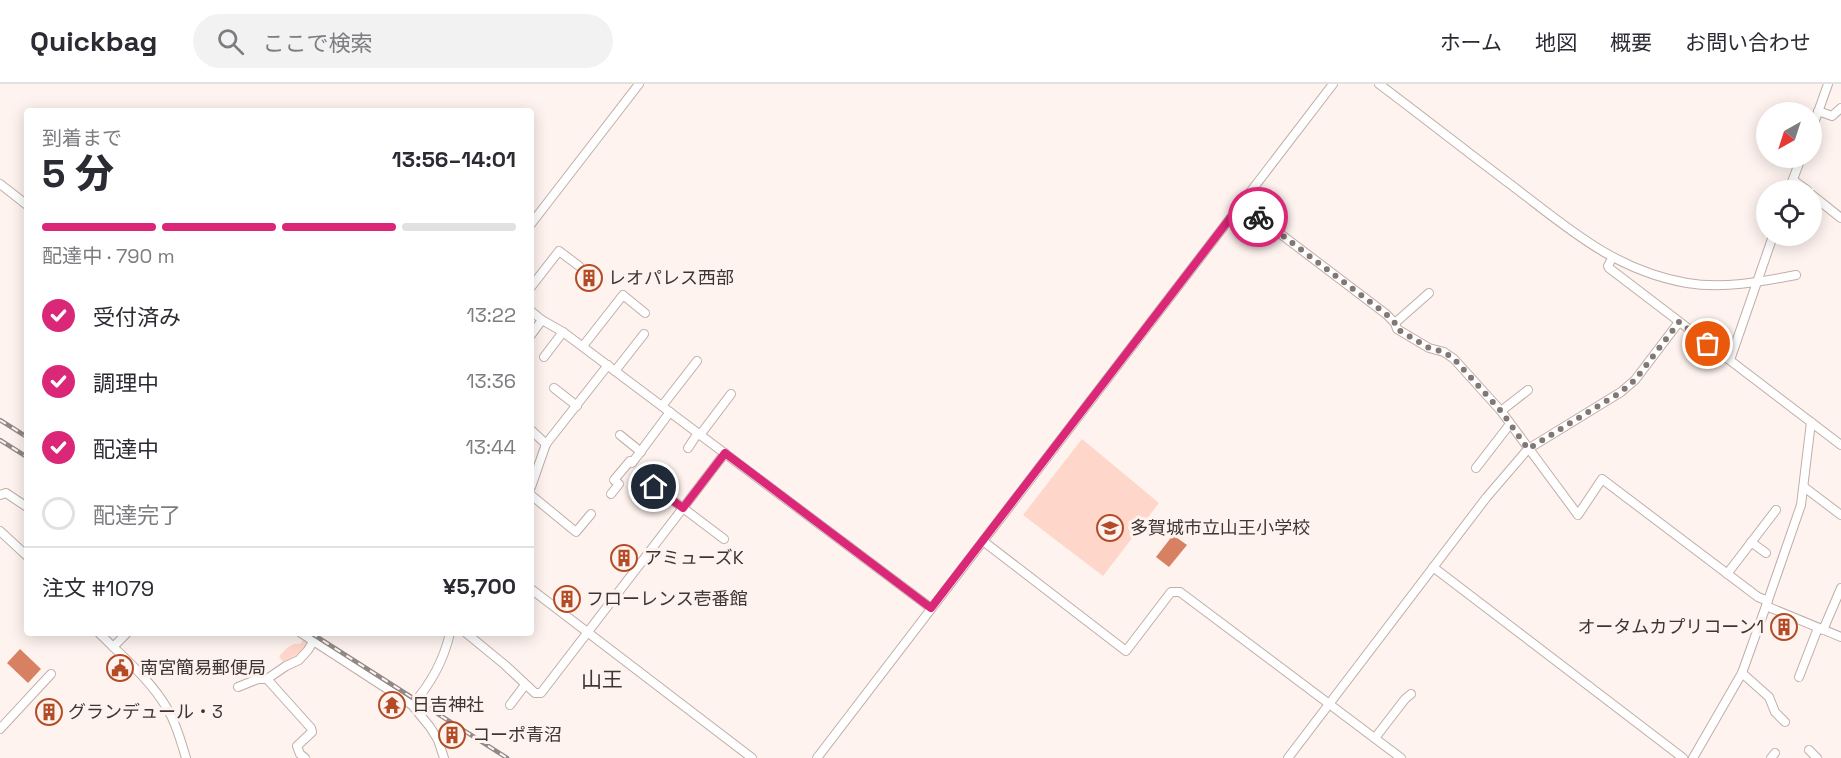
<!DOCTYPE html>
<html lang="ja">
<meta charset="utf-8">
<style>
body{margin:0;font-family:"Space Grotesk","Noto Sans JP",sans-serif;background:#f2f2f3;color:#2b2b33;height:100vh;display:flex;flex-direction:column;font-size:22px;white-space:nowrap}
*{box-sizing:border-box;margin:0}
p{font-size:20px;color:#7c7c81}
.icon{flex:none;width:33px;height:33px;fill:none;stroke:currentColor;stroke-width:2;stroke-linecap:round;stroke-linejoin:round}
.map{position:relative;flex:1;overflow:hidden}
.details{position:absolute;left:24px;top:24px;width:510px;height:528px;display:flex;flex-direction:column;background:#fff;border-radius:6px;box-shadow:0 3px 15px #0003}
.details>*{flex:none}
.needle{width:39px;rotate:219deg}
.tools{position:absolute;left:1756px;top:18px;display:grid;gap:12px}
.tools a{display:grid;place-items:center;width:66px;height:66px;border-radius:50%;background:#fff;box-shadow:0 3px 15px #0003;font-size:30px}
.pin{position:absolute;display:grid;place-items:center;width:51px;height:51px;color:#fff;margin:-26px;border:3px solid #fff;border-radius:50%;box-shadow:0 2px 6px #0007}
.courier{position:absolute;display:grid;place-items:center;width:60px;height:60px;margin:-30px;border:4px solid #db2777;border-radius:50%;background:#fff;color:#222;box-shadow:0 2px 8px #0007}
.head em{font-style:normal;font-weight:800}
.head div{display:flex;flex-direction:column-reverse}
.head{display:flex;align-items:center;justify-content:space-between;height:102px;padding:0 18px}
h1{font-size:39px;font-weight:800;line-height:45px}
.bar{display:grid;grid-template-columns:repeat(4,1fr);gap:9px 6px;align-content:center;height:72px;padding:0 18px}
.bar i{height:8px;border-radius:4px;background:#e1e1e2}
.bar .current{background:#db2777}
.bar p{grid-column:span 4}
.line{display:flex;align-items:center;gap:15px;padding:0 18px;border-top:2px solid #e1e1e2}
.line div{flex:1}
ol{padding:0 18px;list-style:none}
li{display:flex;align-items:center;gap:18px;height:66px}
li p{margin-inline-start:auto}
li .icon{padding:6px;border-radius:50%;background:#db2777;color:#fff;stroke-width:4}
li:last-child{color:#7c7c81}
li i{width:33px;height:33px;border:3px solid #e1e1e2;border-radius:50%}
header{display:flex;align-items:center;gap:36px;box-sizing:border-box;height:84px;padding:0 30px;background:#fff;border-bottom:2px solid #e1e1e2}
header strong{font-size:28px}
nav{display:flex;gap:33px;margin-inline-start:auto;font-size:21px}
.search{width:420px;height:54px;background:#f2f2f3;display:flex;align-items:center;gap:15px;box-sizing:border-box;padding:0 21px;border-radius:33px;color:#7c7c81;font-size:22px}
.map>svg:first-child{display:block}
</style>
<header>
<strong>Quickbag</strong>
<div class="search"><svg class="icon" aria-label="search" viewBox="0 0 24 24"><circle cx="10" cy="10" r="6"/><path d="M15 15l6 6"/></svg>ここで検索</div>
<nav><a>ホーム</a><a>地図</a><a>概要</a><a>お問い合わせ</a></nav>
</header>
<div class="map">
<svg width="1841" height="674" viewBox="0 0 1841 674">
<rect width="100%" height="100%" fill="#fef3ef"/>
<g fill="#ffd7ca">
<path d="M1082,355L1159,419L1103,492L1023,431Z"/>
<path d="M304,555L309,557C303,567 294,574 283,578L279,572C285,566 291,558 300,560Z"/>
</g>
<g fill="#d78062">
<path d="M1173,451L1187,461L1169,483L1156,473Z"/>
<path d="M20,565L41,585L28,599L7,579Z"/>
</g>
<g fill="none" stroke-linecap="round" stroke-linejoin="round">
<defs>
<g id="minor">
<path d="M1379,0C1423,33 1466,67 1510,100C1567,143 1613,186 1687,199C1723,205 1760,198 1796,191"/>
<path d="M1818,27L1832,32L1841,24"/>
<path d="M1812,45L1828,0"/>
<path d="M1793,96L1807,106"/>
<path d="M0,100L27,121"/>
<path d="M1789,106L1801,74"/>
<path d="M1812,111L1841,134"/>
<path d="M1241,120L1386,230L1395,239L1397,245L1429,264L1444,268L1454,275L1501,327L1578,431L1602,395L1758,513L1768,517"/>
<path d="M531,140L639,0"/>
<path d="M1612,174L1608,182L1609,184L1841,361"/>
<path d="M531,203L559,167L579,182"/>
<path d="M531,227L542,236L563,248L931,524"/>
<path d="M1395,239L1429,209"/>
<path d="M531,251L542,236"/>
<path d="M583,262L623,211L645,229"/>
<path d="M544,273L563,248"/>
<path d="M1730,276L1773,152"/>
<path d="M615,287L644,250"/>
<path d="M554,304L577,322"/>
<path d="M662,322L697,277"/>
<path d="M1501,327L1528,306"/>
<path d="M531,346L546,360"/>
<path d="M620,351L641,368"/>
<path d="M700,351L731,310"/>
<path d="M688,364L698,349"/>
<path d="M1476,384L1510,340"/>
<path d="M531,403L546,360L608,281"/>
<path d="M655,403L683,424L725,369"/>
<path d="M1804,403L1841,431"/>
<path d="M611,410L619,400L614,396L630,377L632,379L670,328"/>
<path d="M0,411L6,409L27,423"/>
<path d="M531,411L576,448L591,430"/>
<path d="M0,447L27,472"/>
<path d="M983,457L1126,567L1171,508H1180L1401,674"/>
<path d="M1751,458L1766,469"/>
<path d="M1433,483L1683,674"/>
<path d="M1727,490L1776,426"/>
<path d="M531,505L752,674"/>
<path d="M1766,522L1841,553"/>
<path d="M1823,546L1841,504"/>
<path d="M99,549C123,573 151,596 168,626C177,641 181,658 186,674"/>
<path d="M301,549L412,621L430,643L438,656L444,674"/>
<path d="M466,549L505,581L535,609H541L683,424L724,455"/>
<path d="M113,563L127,549"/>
<path d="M1742,589L1769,613L1775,628L1785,638"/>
<path d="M1799,593L1818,544"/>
<path d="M267,595L311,644L312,648L297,662L300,670L305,674"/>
<path d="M238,603L258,595H267L286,582L299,576L308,566L314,556"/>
<path d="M412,621C430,601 444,575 450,549"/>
<path d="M510,621L525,601"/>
<path d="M0,645L51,590"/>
<path d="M1375,654L1405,615L1411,610"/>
<path d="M1809,666L1817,674"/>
<path d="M817,674L1333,0"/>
<path d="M1288,674L1486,414L1528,365L1621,308L1635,296L1679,238"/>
<path d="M1693,674L1742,589L1766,522L1801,421L1811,338"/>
<path d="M1771,674L1775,669"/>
</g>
</defs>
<use href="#minor" stroke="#c0aea8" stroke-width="10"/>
<use href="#minor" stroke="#fff" stroke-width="8"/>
<defs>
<g id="rail">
<path d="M0,336L27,353"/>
<path d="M0,356L27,373"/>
<path d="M311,549L507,674"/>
</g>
</defs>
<use href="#rail" stroke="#928986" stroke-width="4.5"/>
<use href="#rail" stroke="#fef3ef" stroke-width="2" stroke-dasharray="7" stroke-linecap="butt"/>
</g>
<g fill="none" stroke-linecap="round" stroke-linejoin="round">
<path stroke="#817875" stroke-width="6" stroke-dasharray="0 10.8" d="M1258,133L1386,230L1395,239L1397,245L1429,264L1444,268L1454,275L1501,327L1528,365L1621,308L1635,296L1679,238L1708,260"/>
<path stroke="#db2777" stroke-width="8" d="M654,403L683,424L725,369L931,524L1241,120L1258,133"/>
</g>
<defs>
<symbol id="building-ring" viewBox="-11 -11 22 22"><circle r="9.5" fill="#fef3ef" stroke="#b34c26" stroke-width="1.5"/><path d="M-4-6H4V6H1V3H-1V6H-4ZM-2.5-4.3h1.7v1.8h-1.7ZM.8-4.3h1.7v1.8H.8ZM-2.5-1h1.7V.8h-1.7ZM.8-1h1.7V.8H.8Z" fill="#b34c26"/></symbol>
<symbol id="school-ring" viewBox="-11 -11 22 22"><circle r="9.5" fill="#fef3ef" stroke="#b34c26" stroke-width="1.5"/><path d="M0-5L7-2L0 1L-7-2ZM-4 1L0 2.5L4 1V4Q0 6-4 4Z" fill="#b34c26"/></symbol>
<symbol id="civic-ring" viewBox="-11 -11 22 22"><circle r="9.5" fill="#fef3ef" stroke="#b34c26" stroke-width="1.5"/><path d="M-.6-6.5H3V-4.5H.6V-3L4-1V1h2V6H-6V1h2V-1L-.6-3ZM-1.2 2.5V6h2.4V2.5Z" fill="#b34c26"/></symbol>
<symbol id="temple-ring" viewBox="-11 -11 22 22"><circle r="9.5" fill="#fef3ef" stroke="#b34c26" stroke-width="1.5"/><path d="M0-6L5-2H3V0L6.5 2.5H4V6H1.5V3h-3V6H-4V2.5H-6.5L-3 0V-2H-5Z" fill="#b34c26"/></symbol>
</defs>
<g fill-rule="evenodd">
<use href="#building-ring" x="574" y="179" width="30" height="30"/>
<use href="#school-ring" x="1095" y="429" width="30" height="30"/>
<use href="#building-ring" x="609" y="459" width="30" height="30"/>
<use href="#building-ring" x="552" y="500" width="30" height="30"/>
<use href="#building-ring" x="1769" y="528" width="30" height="30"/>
<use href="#civic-ring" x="105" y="569" width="30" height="30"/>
<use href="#temple-ring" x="377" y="606" width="30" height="30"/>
<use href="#building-ring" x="34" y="613" width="30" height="30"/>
<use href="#building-ring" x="437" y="636" width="30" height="30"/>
</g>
<g text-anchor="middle" stroke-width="6" stroke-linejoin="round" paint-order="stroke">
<g font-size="18" fill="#3d3633" stroke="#fef3ef" text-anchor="start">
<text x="608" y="200">レオパレス西部</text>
<text x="1130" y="450">多賀城市立山王小学校</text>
<text x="644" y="480">アミューズK</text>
<text x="586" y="521">フローレンス壱番館</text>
<text x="1764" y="549" text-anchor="end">オータムカプリコーン1</text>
<text x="140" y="590">南宮簡易郵便局</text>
<text x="412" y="627">日吉神社</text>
<text x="68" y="634">グランデュール・3</text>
<text x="472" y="657">コーポ青沼</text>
</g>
<g font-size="21" fill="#3d3633" stroke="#fef3ef">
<text x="602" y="603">山王</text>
</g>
</g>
</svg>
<div class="tools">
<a><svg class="needle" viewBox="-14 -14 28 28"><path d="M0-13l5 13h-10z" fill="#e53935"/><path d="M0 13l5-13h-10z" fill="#7c7c81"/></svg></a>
<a><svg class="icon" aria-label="locate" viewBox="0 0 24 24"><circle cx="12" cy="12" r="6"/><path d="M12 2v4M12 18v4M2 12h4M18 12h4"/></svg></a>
</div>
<div class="pin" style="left:1708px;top:260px;background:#ea580c"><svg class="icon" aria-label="bag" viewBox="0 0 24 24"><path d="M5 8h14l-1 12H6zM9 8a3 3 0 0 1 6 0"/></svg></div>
<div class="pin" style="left:654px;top:403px;background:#1f2937"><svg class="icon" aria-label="home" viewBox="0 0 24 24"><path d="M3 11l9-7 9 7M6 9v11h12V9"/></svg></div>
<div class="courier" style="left:1258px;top:133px"><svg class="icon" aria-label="bike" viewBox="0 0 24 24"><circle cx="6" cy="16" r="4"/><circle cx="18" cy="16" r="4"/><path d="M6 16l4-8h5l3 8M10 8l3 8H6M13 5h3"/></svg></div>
<section class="details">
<div class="head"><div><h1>5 分</h1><p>到着まで</p></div><em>13:56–14:01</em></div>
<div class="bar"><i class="current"></i><i class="current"></i><i class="current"></i><i></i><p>配達中 · 790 m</p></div>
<ol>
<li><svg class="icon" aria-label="check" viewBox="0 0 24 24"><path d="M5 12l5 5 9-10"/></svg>受付済み<p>13:22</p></li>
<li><svg class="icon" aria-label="check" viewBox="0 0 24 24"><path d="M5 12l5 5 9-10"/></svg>調理中<p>13:36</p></li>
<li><svg class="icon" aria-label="check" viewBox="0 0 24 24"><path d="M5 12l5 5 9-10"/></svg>配達中<p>13:44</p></li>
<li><i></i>配達完了</li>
</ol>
<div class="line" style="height:78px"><div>注文 #1079</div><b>¥5,700</b></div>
</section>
</div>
